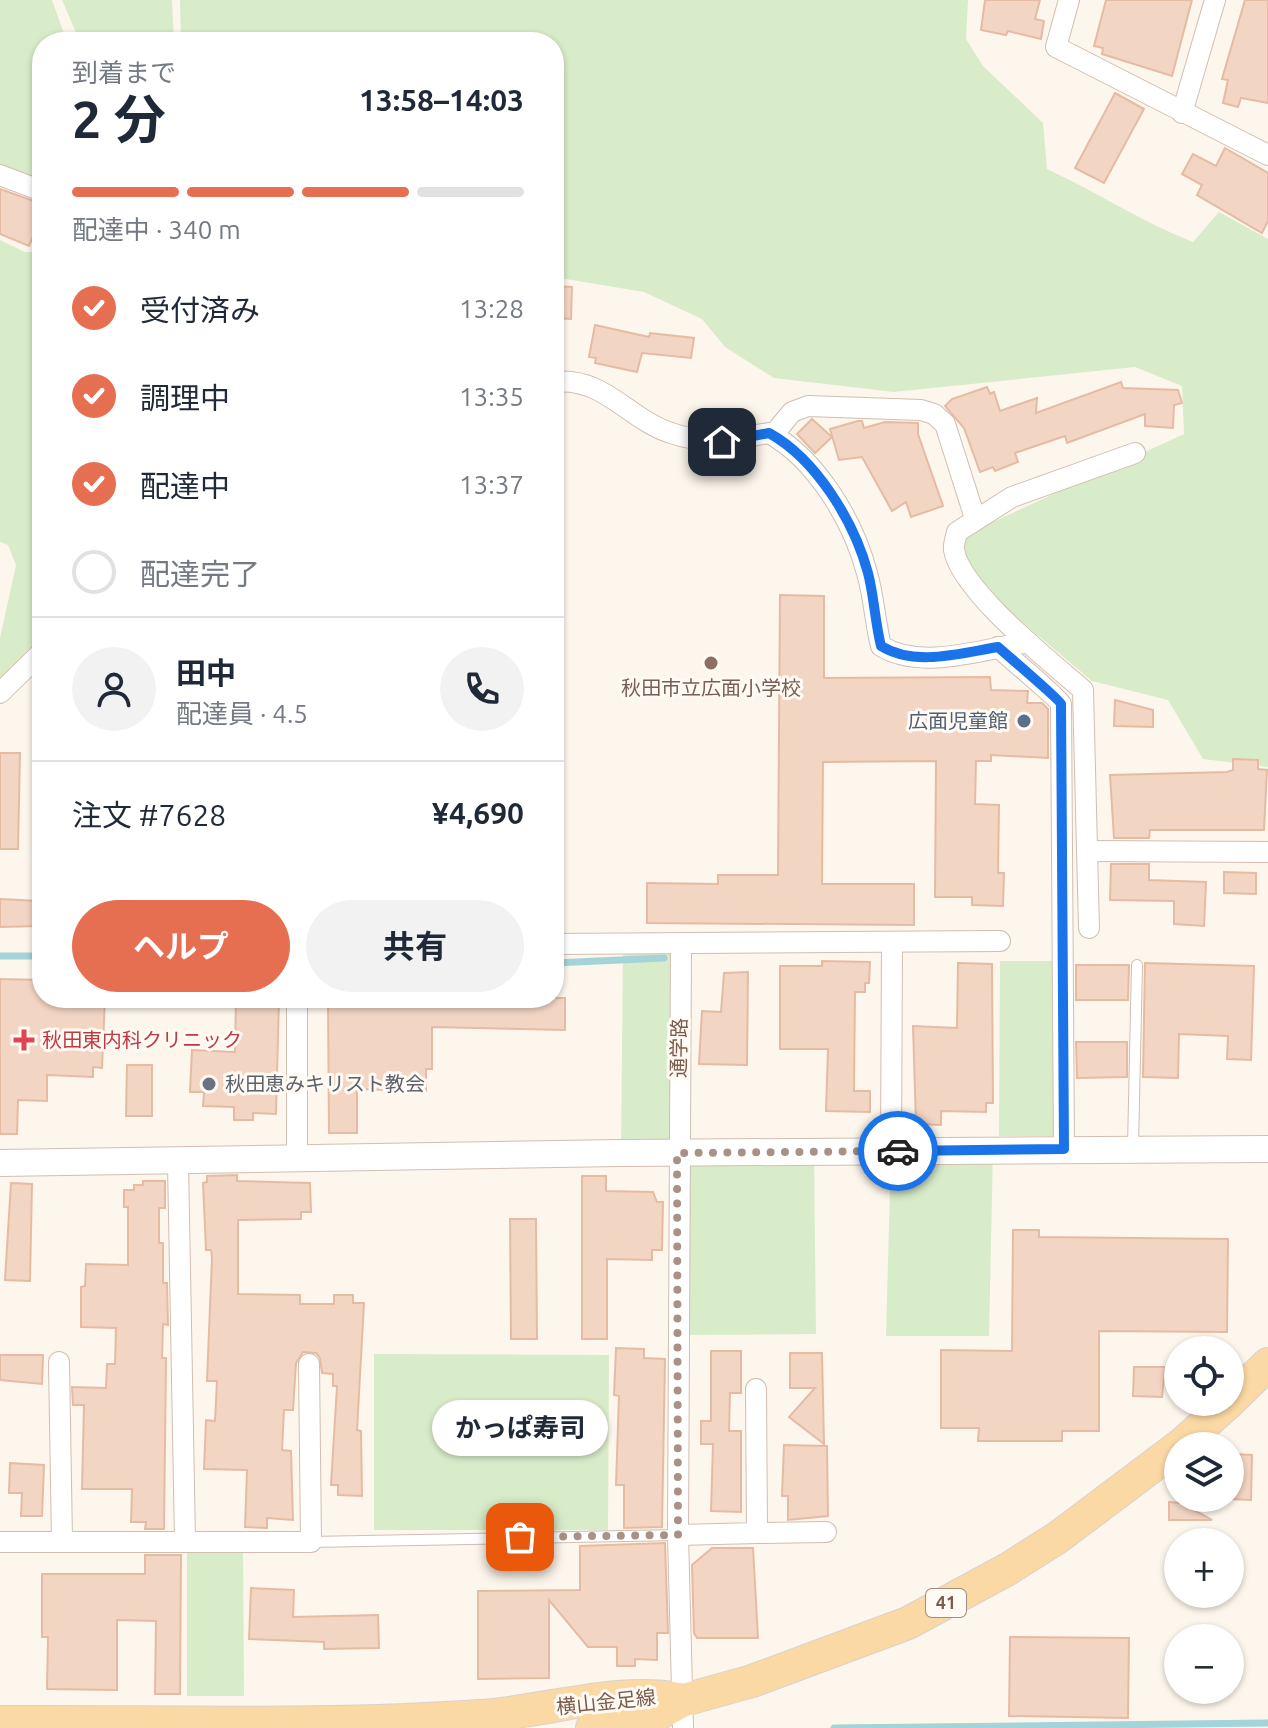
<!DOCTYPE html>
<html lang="ja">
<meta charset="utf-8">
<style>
body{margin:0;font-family:Ubuntu,"Noto Sans JP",sans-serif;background:#f2f2f3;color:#1f2937;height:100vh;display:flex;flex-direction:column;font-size:30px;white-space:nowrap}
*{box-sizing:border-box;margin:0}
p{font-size:26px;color:#747a83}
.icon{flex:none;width:44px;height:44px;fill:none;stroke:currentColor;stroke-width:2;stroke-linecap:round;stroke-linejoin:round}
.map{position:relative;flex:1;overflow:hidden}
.sheet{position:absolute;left:32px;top:32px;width:532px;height:976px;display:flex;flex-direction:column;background:#fff;border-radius:32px;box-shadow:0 2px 6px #0004}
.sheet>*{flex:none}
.fabs{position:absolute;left:1164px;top:1336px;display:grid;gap:16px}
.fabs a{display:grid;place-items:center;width:80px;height:80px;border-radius:50%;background:#fff;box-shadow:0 2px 6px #0004;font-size:40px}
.pin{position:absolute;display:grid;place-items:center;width:68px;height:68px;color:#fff;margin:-34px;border-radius:16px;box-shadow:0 4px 12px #0006}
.courier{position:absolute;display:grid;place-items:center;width:80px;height:80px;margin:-40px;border:6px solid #1a73e8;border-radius:50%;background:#fff;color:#222;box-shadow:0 2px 10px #0007}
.bubble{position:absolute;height:56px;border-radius:28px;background:#fff;box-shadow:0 2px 6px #0004;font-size:26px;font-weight:700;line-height:56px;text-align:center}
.summary em{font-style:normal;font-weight:700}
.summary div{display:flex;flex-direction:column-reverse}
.summary{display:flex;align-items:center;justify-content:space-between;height:136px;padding:0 40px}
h1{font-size:52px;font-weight:700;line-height:60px}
.bar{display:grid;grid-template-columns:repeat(4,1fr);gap:12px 8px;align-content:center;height:96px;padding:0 40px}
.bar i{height:10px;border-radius:6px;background:#e0e1e3}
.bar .on{background:#e76f51}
.bar p{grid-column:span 4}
.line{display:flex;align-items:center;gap:20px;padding:0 40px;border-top:2px solid #e0e1e3}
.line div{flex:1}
.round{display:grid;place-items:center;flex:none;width:84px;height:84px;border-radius:42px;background:#f2f2f3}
ol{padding:0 40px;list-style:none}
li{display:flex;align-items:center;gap:24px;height:88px}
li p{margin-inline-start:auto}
li .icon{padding:8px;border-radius:50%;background:#e76f51;color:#fff;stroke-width:4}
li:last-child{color:#747a83}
li i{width:44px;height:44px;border:4px solid #e0e1e3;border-radius:50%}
.button{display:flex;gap:16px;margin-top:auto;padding:16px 40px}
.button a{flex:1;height:92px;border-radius:48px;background:#e76f51;color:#fff;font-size:32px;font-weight:700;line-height:92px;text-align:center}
.button a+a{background:#f2f2f3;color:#1f2937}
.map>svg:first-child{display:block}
</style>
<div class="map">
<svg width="1268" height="1728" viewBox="0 0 1268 1728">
<rect width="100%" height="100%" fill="#fdf6ec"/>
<g fill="#d8ecc9">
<path d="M0,0H52L67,42H42V184L0,167Z"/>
<path d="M62,0H172L174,42H80Z"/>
<path d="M180,0H968L966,39L983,66L1043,123L1047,169C1097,192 1142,222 1193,242L1219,212L1268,239V767L1203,759L1168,700L1092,681L1010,612L972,570L960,544L971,532L1184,434L1182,386L1135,367L894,392L774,378L725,347L702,319L644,292L554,277V42H181Z"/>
<path d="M0,240L25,252H42V643L0,687V638L16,565L8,545L0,542Z"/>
<path d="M623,944H686L677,1152L814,1153L816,1334L684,1335L677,1153H621Z"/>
<path d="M1000,961H1058L1057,1136H999Z"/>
<path d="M993,1150L989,1336H886L891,1151Z"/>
<path d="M374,1354L609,1355L608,1530H374Z"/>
<path d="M243,1550L244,1696H187V1551Z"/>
</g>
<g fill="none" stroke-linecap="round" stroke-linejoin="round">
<g stroke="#a5d3da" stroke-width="7">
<path d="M0,956H42"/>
<path d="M554,963L664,958"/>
<path d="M834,1728L1268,1723"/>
</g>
</g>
<g fill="#f3d5c3" stroke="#e6bba3" stroke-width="2">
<path d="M985,0H1040L1035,19L1044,21L1041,39L1008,31L1006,35L981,30Z"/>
<path d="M1106,0H1192L1172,76L1102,54L1103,48L1094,46Z"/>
<path d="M1245,0H1268V103L1241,98L1238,107L1223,103L1228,80L1222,79Z"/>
<path d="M1115,93L1144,109L1104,183L1075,168Z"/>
<path d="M1225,148L1268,173V221L1262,233L1197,195L1202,185L1182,174L1193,154L1216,166Z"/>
<path d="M0,189L42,204V216L29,246L0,234Z"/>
<path d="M554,286L572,287L571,319L554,318Z"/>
<path d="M595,325L649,337L650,333L694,338L691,358L642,353L637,372L595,363L596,358L589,357Z"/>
<path d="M1121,382L1123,388L1178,390L1182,403L1174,405L1173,428L1145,426V414L1067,443L1065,436L1015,453L1018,462L995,471L993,467L980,472L964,428L945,406L952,399L987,387L990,394L994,392L1000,411L1037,398L1036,413Z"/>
<path d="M812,419L832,437L815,453L797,434Z"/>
<path d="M858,421H862L864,428L885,422L918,423V434L943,506L911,517L906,502L892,511L862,457L839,460L830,429Z"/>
<path d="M780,595L824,596V678L990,677L991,690L1028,691L1027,703H1042L1048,709V758L991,755V761H976L975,804L999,805L998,873H1004L1003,906L972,905V897H935L936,761L823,762L822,884H914V925L647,923V883L718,884V875H778Z"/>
<path d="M1115,700L1153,710V727L1114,726Z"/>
<path d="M0,753H20L18,849H0Z"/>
<path d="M1233,759L1258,760V769L1267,770L1264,830H1150L1149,838H1114L1110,775L1227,772L1233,770Z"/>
<path d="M1111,864H1149V880L1206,882L1204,926L1174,924V901L1110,900Z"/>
<path d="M1224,872L1256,873V894L1224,893Z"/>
<path d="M0,899L39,901V926L0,927Z"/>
<path d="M822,961L870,962L869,983H865V992H855L854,1091H870V1112L826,1111L828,1049H780V966H822Z"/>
<path d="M958,963L992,964L993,1103H986V1112L941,1111V1125L916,1124L913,1026L957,1028Z"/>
<path d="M1145,963L1254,966L1251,1060L1227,1059L1228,1036L1179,1034L1178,1078L1143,1077Z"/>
<path d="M1076,965H1129L1128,1000H1076Z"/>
<path d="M748,972L747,1065L699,1064L702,1011L721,1012L724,973Z"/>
<path d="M0,979L42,980V998H105L102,1068L93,1067V1077L47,1075V1101L18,1100L17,1134H0Z"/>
<path d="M236,998L279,999L276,1114L253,1113V1120H234V1107L203,1106L204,1092H190L192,1050L235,1052Z"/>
<path d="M328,998H565V1030L432,1027V1069H426V1091L357,1089V1133H329Z"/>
<path d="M1076,1042H1127V1077L1077,1078Z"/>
<path d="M127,1065H152V1116H126Z"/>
<path d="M237,1175V1181L310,1183L311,1212H301V1219L238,1220V1294L300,1295V1304H334V1295H353V1303H364L357,1430L361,1431L362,1496L338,1495V1485H331L337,1386H333V1374L322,1373L320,1358L316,1353L303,1352L296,1363L293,1410H284L282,1450L291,1451L293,1520L267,1518V1528L245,1527L247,1470L204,1469L206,1420L215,1421L217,1381H207L212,1258L211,1250H206L203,1183L207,1182V1176Z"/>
<path d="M582,1176H606V1191L653,1192L657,1202H663L662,1250H652V1260L607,1259V1339H582Z"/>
<path d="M143,1181H165V1208H159V1243H163V1283H167L168,1325L163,1324L162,1358H166L164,1529H145L146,1522H131L132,1489H82L84,1405H73L72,1387L106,1388L107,1364H115L116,1328L81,1327V1287L85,1286L86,1264L128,1265V1207H124V1190H134V1185H143Z"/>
<path d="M11,1183L32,1184L30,1281L5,1280Z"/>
<path d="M510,1219H536L537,1339H511Z"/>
<path d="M1013,1230H1039V1237L1228,1239L1227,1332L1099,1331V1431H1062V1441H978L979,1428H941V1350L1012,1351Z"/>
<path d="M616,1348L644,1349V1358L665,1359L662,1527L624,1528V1485H616L619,1396L614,1395Z"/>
<path d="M711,1351H741V1393H730L729,1431H741V1512L711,1511L713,1444H701V1421H711Z"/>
<path d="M790,1353H822L824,1444L789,1417L815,1388H790Z"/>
<path d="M0,1355H43L42,1384L0,1380Z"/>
<path d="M1134,1367H1165L1162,1397L1133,1396Z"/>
<path d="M784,1445L827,1446L828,1516L788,1520V1496H782Z"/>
<path d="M1233,1454L1252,1455L1251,1500L1230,1499Z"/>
<path d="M10,1463L44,1465L42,1516H21L22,1493H9Z"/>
<path d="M1169,1502L1181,1503L1212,1520H1169Z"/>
<path d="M665,1543L668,1633H657V1660L635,1659V1666H617V1647H588L549,1600V1678L478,1679V1591L580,1590V1546Z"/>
<path d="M712,1548H753L758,1638H697L694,1633L692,1565Z"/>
<path d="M145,1555H181L180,1694H155L156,1621L117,1620V1690L47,1689L48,1637H42V1574H145Z"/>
<path d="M251,1588L294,1590L293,1617L378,1615L379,1648L324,1649V1642L249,1639Z"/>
<path d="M1010,1637L1129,1638L1128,1718L1009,1716Z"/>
</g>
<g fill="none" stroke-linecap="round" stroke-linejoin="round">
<defs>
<g id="service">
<path d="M1133,1147L1137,965"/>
<path d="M311,1542L678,1535"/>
</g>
<g id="minor">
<path d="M1069,0L1056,47L1268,155"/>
<path d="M1182,113L1215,0"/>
<path d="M0,175L42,191"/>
<path d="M554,382C603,376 628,419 671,433C705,445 734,439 769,433C816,459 853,520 867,573C874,597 875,622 881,646C921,671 983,649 1028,642"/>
<path d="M773,435L792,412L808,406L921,410L934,414L945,424L975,518"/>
<path d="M998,647C1008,656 1059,699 1061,704L1064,1149"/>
<path d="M0,693L42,652"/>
<path d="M1088,851L1268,852"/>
<path d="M1089,928L1083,690C1051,662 961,591 954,550C953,545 956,537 957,532L1012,497L1135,453"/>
<path d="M554,944L1000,941"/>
<path d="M681,944L678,1535L683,1728"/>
<path d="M891,1151L892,944"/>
<path d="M297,1159V998"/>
<path d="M178,1162L185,1540"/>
<path d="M59,1362L62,1541"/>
<path d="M757,1533L826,1532"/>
<path d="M678,1535L757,1533L756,1389"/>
<path d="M0,1542H311L309,1364"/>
</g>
<path id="tertiary" d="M0,1163L621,1153L1268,1149"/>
<g id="primary">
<path d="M1230,1401L1268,1364"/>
<path d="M1180,1446L1229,1402"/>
<path d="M0,1722C159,1721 321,1727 480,1716C546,1712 618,1686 684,1700"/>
<path d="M592,1728L656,1715L684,1700L752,1681L908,1623L1008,1569L1057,1538L1178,1447"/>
</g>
</defs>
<use href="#service" stroke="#d1beb0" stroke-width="12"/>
<use href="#minor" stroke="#d1beb0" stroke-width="22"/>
<use href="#tertiary" stroke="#d1beb0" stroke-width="28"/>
<use href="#primary" stroke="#dad1cd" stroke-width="34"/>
<use href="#service" stroke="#fff" stroke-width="10"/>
<use href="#minor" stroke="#fff" stroke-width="20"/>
<use href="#tertiary" stroke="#fff" stroke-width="26"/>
<use href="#primary" stroke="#fbd9a5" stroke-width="32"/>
</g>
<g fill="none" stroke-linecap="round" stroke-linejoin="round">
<path stroke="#a89285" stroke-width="8" stroke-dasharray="0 14.4" d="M520,1537L678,1535L677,1153L898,1151"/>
<path stroke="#1a73e8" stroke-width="10" d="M722,442L769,433C816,459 854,521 868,573C874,596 875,622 881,646C915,667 961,653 998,647C1008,656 1059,699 1061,704L1064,1149L898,1151"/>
</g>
<circle fill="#8d6e63" stroke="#fffaf3" stroke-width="3" cx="711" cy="663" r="8"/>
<circle fill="#5c6f8a" stroke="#fffaf3" stroke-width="3" cx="1024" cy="721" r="8"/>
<path fill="#e0444e" stroke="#fffaf3" stroke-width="3" d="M20 1028h8v8h8v8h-8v8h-8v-8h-8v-8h8z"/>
<circle fill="#6b7280" stroke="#fffaf3" stroke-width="3" cx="209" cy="1084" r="8"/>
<g text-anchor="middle" stroke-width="6" stroke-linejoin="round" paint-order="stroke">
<rect fill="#fffaf3" stroke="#a28b7f" stroke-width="2" x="926" y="1589" width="40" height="28" rx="6"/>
<g font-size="18" font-weight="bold" fill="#7a5c4d">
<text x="946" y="1609">41</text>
</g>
<g font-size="20" fill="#785e54" stroke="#fffaf3">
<text x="711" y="695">秋田市立広面小学校</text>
</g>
<g font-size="20" fill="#4e5e75" stroke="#fffaf3" text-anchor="end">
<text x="1008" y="728">広面児童館</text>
</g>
<g font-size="20" fill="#be3a42" stroke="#fffaf3" text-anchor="start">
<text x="42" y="1047">秋田東内科クリニック</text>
</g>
<g font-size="20" fill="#7a5c4d" stroke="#fffaf3">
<text transform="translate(679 1048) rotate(-89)" y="7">通学路</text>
<text transform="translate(606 1702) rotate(-6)" y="7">横山金足線</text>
</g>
<g font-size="20" fill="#5b616d" stroke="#fffaf3" text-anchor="start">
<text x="225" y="1091">秋田恵みキリスト教会</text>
</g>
</g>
</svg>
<div class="fabs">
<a><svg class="icon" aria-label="locate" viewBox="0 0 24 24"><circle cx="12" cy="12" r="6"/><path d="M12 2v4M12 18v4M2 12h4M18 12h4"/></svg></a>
<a><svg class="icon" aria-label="layers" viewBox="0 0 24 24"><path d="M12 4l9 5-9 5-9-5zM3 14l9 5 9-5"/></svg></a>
<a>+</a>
<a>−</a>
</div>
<div class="pin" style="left:520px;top:1537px;background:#ea580c"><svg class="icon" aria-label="bag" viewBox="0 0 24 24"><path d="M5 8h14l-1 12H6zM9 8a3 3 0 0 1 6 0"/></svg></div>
<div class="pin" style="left:722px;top:442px;background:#1f2937"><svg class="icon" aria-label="home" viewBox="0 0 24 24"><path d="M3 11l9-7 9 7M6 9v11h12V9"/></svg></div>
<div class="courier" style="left:898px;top:1151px"><svg class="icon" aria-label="car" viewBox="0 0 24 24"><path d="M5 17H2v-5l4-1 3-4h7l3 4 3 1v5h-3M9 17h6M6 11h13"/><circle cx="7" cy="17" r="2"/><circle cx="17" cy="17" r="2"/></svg></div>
<div class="bubble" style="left:432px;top:1400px;width:176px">かっぱ寿司</div>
<section class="sheet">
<div class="summary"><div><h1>2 分</h1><p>到着まで</p></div><em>13:58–14:03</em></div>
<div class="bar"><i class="on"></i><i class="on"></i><i class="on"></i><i></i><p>配達中 · 340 m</p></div>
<ol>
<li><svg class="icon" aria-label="check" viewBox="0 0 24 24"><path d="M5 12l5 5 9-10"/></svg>受付済み<p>13:28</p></li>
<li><svg class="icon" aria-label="check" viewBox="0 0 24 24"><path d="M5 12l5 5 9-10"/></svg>調理中<p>13:35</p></li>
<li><svg class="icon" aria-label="check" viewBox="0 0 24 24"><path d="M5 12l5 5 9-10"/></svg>配達中<p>13:37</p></li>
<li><i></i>配達完了</li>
</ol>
<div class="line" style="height:144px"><a class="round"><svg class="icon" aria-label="person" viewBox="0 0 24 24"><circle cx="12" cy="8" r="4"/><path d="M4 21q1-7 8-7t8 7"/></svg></a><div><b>田中</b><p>配達員 · 4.5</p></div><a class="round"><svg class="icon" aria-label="phone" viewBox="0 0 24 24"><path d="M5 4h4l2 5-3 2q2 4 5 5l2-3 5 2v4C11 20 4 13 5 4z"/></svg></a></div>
<div class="line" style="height:104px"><div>注文 #7628</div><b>¥4,690</b></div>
<div class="button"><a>ヘルプ</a><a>共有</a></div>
</section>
</div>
